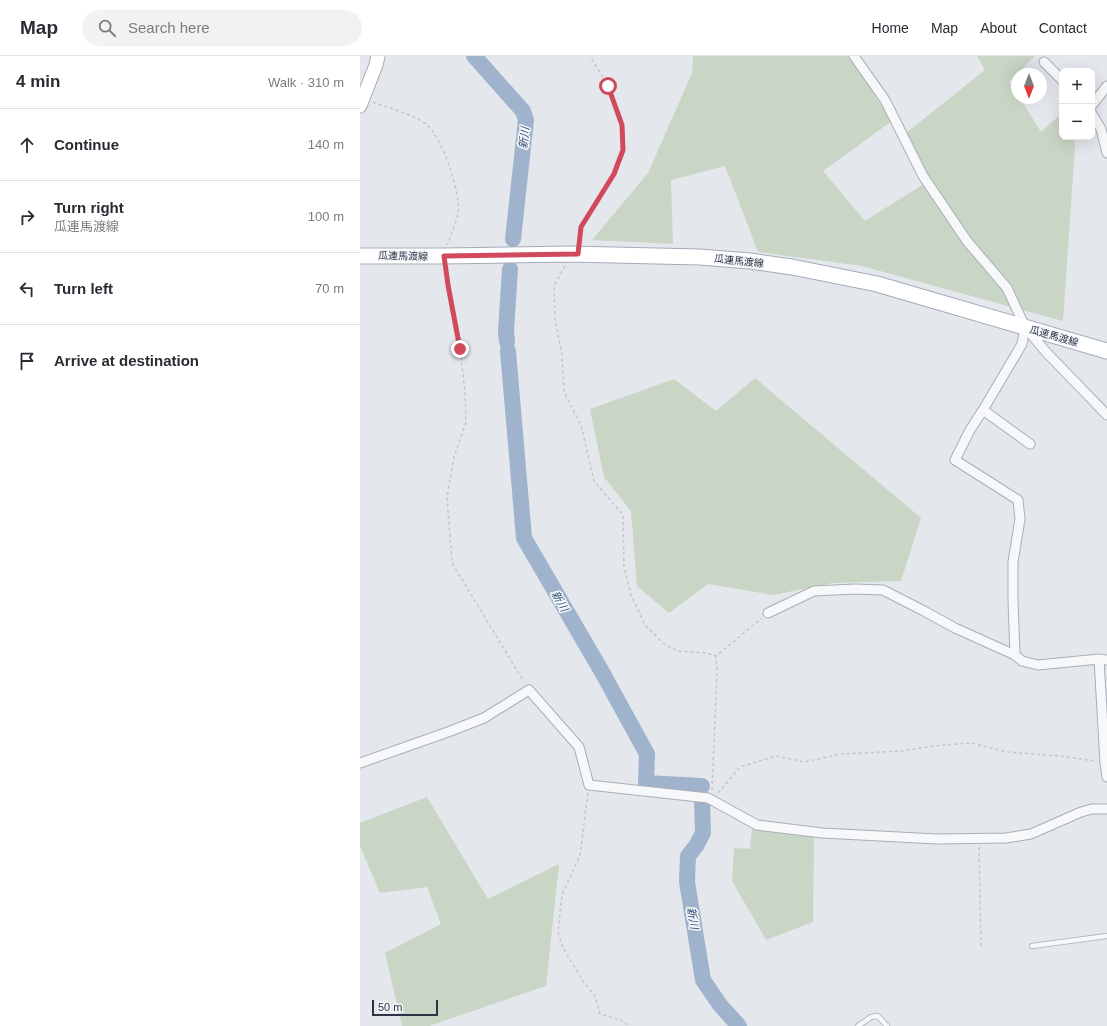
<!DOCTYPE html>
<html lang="en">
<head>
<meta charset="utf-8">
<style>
	body { margin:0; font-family:Helvetica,"Noto Sans JP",sans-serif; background:#f2f2f3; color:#2b2b33 }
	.controls { position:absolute; right:12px; top:12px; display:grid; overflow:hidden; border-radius:8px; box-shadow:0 4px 16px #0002 }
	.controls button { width:36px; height:36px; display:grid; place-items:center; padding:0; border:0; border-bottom:1px solid #e1e1e2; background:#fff; color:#2b2b33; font:20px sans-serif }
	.compass { position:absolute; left:651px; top:12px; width:36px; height:36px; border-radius:50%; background:#fff; box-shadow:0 4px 16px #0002; rotate:180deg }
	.scale { position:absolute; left:12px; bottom:10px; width:66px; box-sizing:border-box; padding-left:4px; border:2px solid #2b3445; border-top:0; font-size:11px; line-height:14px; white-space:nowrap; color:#2b3445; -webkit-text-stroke:3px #f4f6f9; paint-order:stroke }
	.stop { position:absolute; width:12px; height:12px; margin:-9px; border:3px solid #d1495b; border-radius:50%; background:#fff }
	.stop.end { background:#d1495b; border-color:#fff; box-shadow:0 1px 4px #0008 }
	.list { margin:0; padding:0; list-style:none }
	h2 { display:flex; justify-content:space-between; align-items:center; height:52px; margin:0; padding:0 16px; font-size:17px }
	h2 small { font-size:13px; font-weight:400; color:#7c7c81 }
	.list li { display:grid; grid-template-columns:26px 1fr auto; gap:12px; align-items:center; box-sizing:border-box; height:72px; padding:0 16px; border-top:1px solid #e1e1e2 }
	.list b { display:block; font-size:15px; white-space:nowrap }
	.list p { margin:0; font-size:13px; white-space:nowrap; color:#7c7c81 }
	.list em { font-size:13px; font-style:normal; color:#7c7c81 }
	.icon { flex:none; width:22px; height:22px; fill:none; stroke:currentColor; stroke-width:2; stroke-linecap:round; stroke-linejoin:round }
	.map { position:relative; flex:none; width:747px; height:970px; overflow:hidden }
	header { display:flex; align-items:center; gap:24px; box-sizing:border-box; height:56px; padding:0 20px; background:#fff; border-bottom:1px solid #e1e1e2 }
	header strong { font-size:19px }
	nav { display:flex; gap:22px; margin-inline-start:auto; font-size:14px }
	.search { width:280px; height:36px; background:#f2f2f3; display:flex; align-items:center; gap:10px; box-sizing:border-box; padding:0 14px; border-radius:22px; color:#7c7c81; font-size:15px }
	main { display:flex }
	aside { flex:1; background:#fff }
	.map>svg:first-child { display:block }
	.green { fill:#c9d6c5 }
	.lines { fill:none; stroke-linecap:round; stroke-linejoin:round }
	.river { stroke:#9fb4cc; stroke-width:16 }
	.lane-casing { stroke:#a9aeb7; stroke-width:6 }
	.street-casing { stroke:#a9aeb7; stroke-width:11 }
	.secondary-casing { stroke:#a9aeb7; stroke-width:15 }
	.primary-casing { stroke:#a3abb8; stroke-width:17 }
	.path { stroke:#c2c5cb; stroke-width:1.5; stroke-dasharray:3 3; stroke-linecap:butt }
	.lane { stroke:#f7f8fa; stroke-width:4.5 }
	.street { stroke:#f7f8fa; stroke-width:9 }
	.secondary { stroke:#fff; stroke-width:13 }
	.primary { stroke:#fff; stroke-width:15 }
	.route { stroke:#d1495b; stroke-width:5 }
	.labels { text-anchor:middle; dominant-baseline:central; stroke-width:3; stroke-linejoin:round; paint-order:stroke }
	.street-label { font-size:10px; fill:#2b3445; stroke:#f4f6f9 }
	.water-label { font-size:11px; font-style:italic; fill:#34527a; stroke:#f4f6f9 }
</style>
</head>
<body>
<header>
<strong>Map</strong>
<div class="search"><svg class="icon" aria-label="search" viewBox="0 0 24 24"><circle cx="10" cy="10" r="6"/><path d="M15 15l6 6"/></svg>Search here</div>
<nav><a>Home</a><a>Map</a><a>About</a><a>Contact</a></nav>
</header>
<main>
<aside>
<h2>4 min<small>Walk · 310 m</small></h2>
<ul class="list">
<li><svg class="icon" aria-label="ahead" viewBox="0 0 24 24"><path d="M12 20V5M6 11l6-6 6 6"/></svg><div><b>Continue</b></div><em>140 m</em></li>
<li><svg class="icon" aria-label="right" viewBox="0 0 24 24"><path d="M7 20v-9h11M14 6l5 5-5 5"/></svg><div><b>Turn right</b><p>瓜連馬渡線</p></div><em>100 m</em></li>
<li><svg class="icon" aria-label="left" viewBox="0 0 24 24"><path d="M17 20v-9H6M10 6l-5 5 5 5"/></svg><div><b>Turn left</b></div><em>70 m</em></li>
<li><svg class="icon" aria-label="arrive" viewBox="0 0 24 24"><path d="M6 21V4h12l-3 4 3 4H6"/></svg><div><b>Arrive at destination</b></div></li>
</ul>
</aside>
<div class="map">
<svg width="747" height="970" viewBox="0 0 747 970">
	<rect width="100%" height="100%" fill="#e4e7ec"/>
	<!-- green -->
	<path class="green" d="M 333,0 L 488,0 L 532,65 L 463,115 L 505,165 L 570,124 L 546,77 L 625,14 L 617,0 L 675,0 L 649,26 L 657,38 L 657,42 L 660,42 L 681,76 L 702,57 L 702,81 L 714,81 L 715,91 L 703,265 L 502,210 L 398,196 L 365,110 L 311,124 L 313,188 L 232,184 L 288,117 L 332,17 Z
		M 395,322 L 561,462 L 541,525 L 473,527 L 413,539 L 348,528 L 309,557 L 277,530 L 271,455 L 244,421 L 230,353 L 314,323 L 356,355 Z
		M 67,741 L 128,843 L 199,808 L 186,930 L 69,970 L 42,970 L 25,897 L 81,868 L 67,831 L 20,837 L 0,790 L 0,767 Z
		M 392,773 L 454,781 L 453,866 L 406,884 L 372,825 L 374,792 L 390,793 Z"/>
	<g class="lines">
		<!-- river -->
		<path class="river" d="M 114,0 L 163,55 L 166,64 L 153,183
			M 147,286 L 146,275 L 150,213
			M 148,295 L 164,482 L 242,616 L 287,698 L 286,727 L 342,730
			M 342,745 L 343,777 L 336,790 L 328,800 L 327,826 L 343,924 L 360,949 L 379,970"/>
		<!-- lane casing -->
		<g class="lane-casing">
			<path id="lane" d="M 672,890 L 747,880
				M 498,970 L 511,961 L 518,960 L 527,970"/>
		</g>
		<!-- street casing -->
		<g class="street-casing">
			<path id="street" d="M 494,0 L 525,44 L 563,120 L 607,185 L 647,232 L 665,271 L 686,296 L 747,359
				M 684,6 L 702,24
				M 732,49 L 747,30
				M 732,58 L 741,73 L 747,97
				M 623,354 L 670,388
				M 408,557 L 454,535 L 495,533 L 523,534 L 564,555 L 595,572 L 655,599 L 662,605 L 678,609 L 739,603 L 747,604
				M 655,599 L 653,544 L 653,506 L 660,463 L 658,444 L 595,404 L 610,374 L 623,354 L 662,288 L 665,271
				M 739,603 L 745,707 L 747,721
				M 0,707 L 88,676 L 124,662 L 169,634 L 219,691 L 229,729 L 348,742 L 397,769 L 462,777 L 577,783 L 646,782 L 671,778 L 721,756 L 732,753 L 747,753"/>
		</g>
		<!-- secondary casing -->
		<g class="secondary-casing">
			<path id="secondary" d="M 0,50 L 16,9 L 18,0"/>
		</g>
		<!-- primary casing -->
		<g class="primary-casing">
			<path id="primary" d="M 0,200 L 84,200 L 210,198 L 340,201 L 390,205 L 432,211 L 517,228 L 747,295"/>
		</g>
		<!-- path -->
		<path class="path" d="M 13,46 C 29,52 53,58 67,69 C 82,81 101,137 98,157 C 96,167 91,179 87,189
			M 220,186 L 221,171 L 254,118 L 263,94 L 262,69 L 248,30 L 230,0
			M 205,210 L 194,230 L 195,264 L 202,298 L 204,336 L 221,369 L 234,425 L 263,459 L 264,511 L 271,539 L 285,569 L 305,589 L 318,595 L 346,597 L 356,600 L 402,562
			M 85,212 L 100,293 L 105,336 L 106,366 L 94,401 L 87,441 L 92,507 L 164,626
			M 352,734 L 357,615 L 356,600
			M 228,737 L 220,799 L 202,839 L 198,876 L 203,892 L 223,925 L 235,940 L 240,958 L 261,964 L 269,970
			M 358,737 L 380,711 L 416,700 L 444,706 L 482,698 L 541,695 L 573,690 L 611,687 L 647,696 L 700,700 L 735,705
			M 619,791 L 621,890"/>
		<!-- lane -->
		<use href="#lane" class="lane"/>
		<!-- street -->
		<use href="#street" class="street"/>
		<!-- secondary -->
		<use href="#secondary" class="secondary"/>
		<!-- primary -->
		<use href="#primary" class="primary"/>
	</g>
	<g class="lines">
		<!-- route -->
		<path class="route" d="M 100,293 L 88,229 L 84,200 L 218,198 L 221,171 L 254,118 L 263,94 L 262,69 L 248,30"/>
	</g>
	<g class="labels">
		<!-- street labels -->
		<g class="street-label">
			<text transform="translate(43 200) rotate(1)">瓜連馬渡線</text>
			<text transform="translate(379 205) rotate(6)">瓜連馬渡線</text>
			<text transform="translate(694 280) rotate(16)">瓜連馬渡線</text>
		</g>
		<!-- water labels -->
		<g class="water-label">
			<text transform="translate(164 82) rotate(-84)">新川</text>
			<text transform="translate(200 545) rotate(60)">新川</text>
			<text transform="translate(333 862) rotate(81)">新川</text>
		</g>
	</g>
</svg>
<div class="controls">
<button>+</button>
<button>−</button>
</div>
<svg class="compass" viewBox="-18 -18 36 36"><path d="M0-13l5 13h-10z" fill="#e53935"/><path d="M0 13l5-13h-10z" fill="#7c7c81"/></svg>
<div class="scale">50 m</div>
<div class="stop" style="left:248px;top:30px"></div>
<div class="stop end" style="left:100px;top:293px"></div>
</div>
</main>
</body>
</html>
